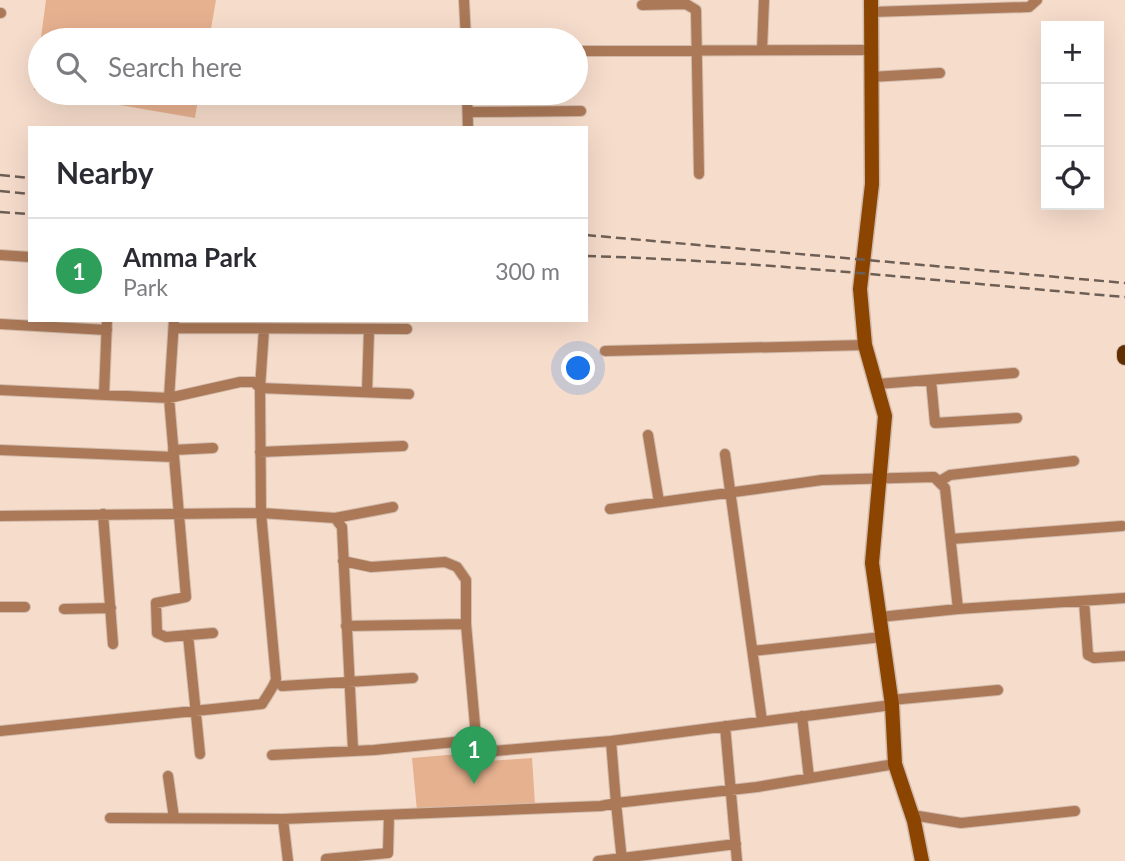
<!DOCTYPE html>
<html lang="en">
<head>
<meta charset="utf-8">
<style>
	body { margin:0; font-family:Lato,sans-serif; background:#f7f7f7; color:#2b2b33 }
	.controls { position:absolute; right:21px; top:21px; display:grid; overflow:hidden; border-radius:0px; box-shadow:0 7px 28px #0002 }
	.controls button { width:63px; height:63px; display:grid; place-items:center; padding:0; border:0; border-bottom:2px solid #e1e1e2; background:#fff; color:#2b2b33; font:35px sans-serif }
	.you { position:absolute; left:579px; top:369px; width:24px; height:24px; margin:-18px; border:5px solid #fff; border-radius:50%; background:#1a73e8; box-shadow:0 0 0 10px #1a73e833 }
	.badge { display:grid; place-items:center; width:46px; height:46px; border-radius:50%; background:#ea580c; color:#fff; font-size:23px; font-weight:700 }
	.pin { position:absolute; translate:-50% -58px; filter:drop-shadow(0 2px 4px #0008) }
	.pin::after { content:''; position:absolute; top:37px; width:24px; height:21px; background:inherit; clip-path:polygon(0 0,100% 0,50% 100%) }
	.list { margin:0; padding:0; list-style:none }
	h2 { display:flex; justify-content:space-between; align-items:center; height:91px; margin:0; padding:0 28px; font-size:30px }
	h2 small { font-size:23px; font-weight:400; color:#7c7c81 }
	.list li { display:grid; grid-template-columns:46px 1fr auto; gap:21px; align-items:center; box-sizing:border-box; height:105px; padding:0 28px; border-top:2px solid #e1e1e2 }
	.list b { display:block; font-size:26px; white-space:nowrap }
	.list p { margin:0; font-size:23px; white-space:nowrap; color:#7c7c81 }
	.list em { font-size:23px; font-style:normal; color:#7c7c81 }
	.icon { flex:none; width:38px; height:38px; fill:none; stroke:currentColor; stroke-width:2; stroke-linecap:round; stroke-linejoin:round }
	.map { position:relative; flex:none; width:1125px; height:861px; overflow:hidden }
	.search { position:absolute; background:#fff; box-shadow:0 7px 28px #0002; left:28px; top:28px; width:560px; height:77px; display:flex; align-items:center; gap:18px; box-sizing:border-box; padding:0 24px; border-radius:38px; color:#7c7c81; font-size:26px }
	.panel { position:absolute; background:#fff; box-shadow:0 7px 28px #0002; left:28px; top:126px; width:560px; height:196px; border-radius:0px }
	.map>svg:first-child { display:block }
	.green { fill:#e6b18f }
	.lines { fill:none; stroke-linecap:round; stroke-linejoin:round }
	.street-casing { stroke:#d2bbac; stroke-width:12 }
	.secondary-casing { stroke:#d2bbac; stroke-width:17 }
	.primary-casing { stroke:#d2bbac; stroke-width:18 }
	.street { stroke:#ab7958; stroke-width:10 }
	.secondary { stroke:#8c4500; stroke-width:14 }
	.primary { stroke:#602e01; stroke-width:16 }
	.rail { stroke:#6e5f56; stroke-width:2.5; stroke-dasharray:10 5; stroke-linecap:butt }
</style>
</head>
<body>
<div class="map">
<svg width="1125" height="861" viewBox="0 0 1125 861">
	<rect width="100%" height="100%" fill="#f6dccb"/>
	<!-- green -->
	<path class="green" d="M 46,0 L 216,0 L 209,40 L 40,40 L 40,91 L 34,90 Z
		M 50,93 L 199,93 L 195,118 Z
		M 459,754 L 460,763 L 532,758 L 535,804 L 417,811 L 412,758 Z"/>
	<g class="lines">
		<!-- street casing -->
		<g class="street-casing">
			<path id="street" d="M 464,0 L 466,40
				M 642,5 L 686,4 L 696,10 L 699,174
				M 871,12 L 1029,7 L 1037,0
				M 0,13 L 1,13
				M 762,50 L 764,0
				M 576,51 L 871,50
				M 871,77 L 940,73
				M 467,93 L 468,128
				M 468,112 L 581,111
				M 0,255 L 30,257
				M 174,320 L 169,398 L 186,597 L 156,603 L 157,633 L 166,637 L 213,633
				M 0,324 L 107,330
				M 174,328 L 407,329
				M 605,351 L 865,345
				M 931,380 L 935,423 L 1017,418
				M 878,384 L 1014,373
				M 0,390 L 169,398 L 240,382 L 254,382 L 260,388 L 409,394
				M 367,392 L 369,330
				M 104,395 L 107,320
				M 648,435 L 659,502
				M 0,450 L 174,457
				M 173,450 L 213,448
				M 260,452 L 403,446
				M 725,454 L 762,721
				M 940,481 L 950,475 L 1074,461
				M 610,509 L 822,480 L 934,477 L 945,488 L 958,609 L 880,617
				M 103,514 L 113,644
				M 0,516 L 261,513 L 335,518 L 342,527 L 353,750
				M 335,518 L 393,507
				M 951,539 L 1122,526
				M 343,561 L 371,567 L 445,562 L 457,567 L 466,580 L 466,624 L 477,748 L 494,751 L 611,741
				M 1084,601 L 1088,655 L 1094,658 L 1125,656
				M 0,607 L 25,607
				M 64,609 L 111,608
				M 958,609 L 1125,598
				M 346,626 L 466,624
				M 188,635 L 200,754
				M 753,651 L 882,637
				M 282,686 L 413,678
				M 891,700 L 998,690
				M 802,716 L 809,778
				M 725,726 L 737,861
				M 0,731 L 262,704 C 266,697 275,685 276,679 L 261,513 L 260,388 L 264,329
				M 272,755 L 374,750 L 475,740
				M 168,776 L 174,818
				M 912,815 L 961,823 L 1075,811
				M 110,818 L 283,819 L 601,806 L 616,803 L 611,741 L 892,705
				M 283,819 L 288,861
				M 326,859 L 388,853 L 389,815
				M 598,861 L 736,844
				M 622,861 L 616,803 L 757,787 L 895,764"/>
		</g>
		<!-- secondary casing -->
		<g class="secondary-casing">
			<path id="secondary" d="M 871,0 L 872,184 L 860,289 L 865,345 L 885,416 L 872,563 L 892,705 L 895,764 L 914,821 L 922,861"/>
		</g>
		<!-- primary casing -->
		<g class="primary-casing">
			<path id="primary" d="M 1125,353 L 1125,357"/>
		</g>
		<!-- street -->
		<use href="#street" class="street"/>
		<!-- secondary -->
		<use href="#secondary" class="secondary"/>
		<!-- primary -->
		<use href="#primary" class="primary"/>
		<!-- rail -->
		<path class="rail" d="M 0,175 L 30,178
			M 0,191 L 30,194
			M 0,212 L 30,214
			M 586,235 L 1125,283
			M 586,256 C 766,261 946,282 1125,297"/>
	</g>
</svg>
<div class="controls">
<button>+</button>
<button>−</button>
<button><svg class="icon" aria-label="locate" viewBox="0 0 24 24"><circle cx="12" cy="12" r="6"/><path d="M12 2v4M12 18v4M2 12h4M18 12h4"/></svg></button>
</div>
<div class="you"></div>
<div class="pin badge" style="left:474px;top:784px;background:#2e9e5b">1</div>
<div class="search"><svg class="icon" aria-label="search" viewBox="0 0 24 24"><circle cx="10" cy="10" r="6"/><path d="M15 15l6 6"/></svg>Search here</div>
<section class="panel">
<h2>Nearby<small></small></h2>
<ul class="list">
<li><span class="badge" style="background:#2e9e5b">1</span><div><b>Amma Park</b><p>Park</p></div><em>300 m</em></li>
</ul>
</section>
</div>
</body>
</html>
